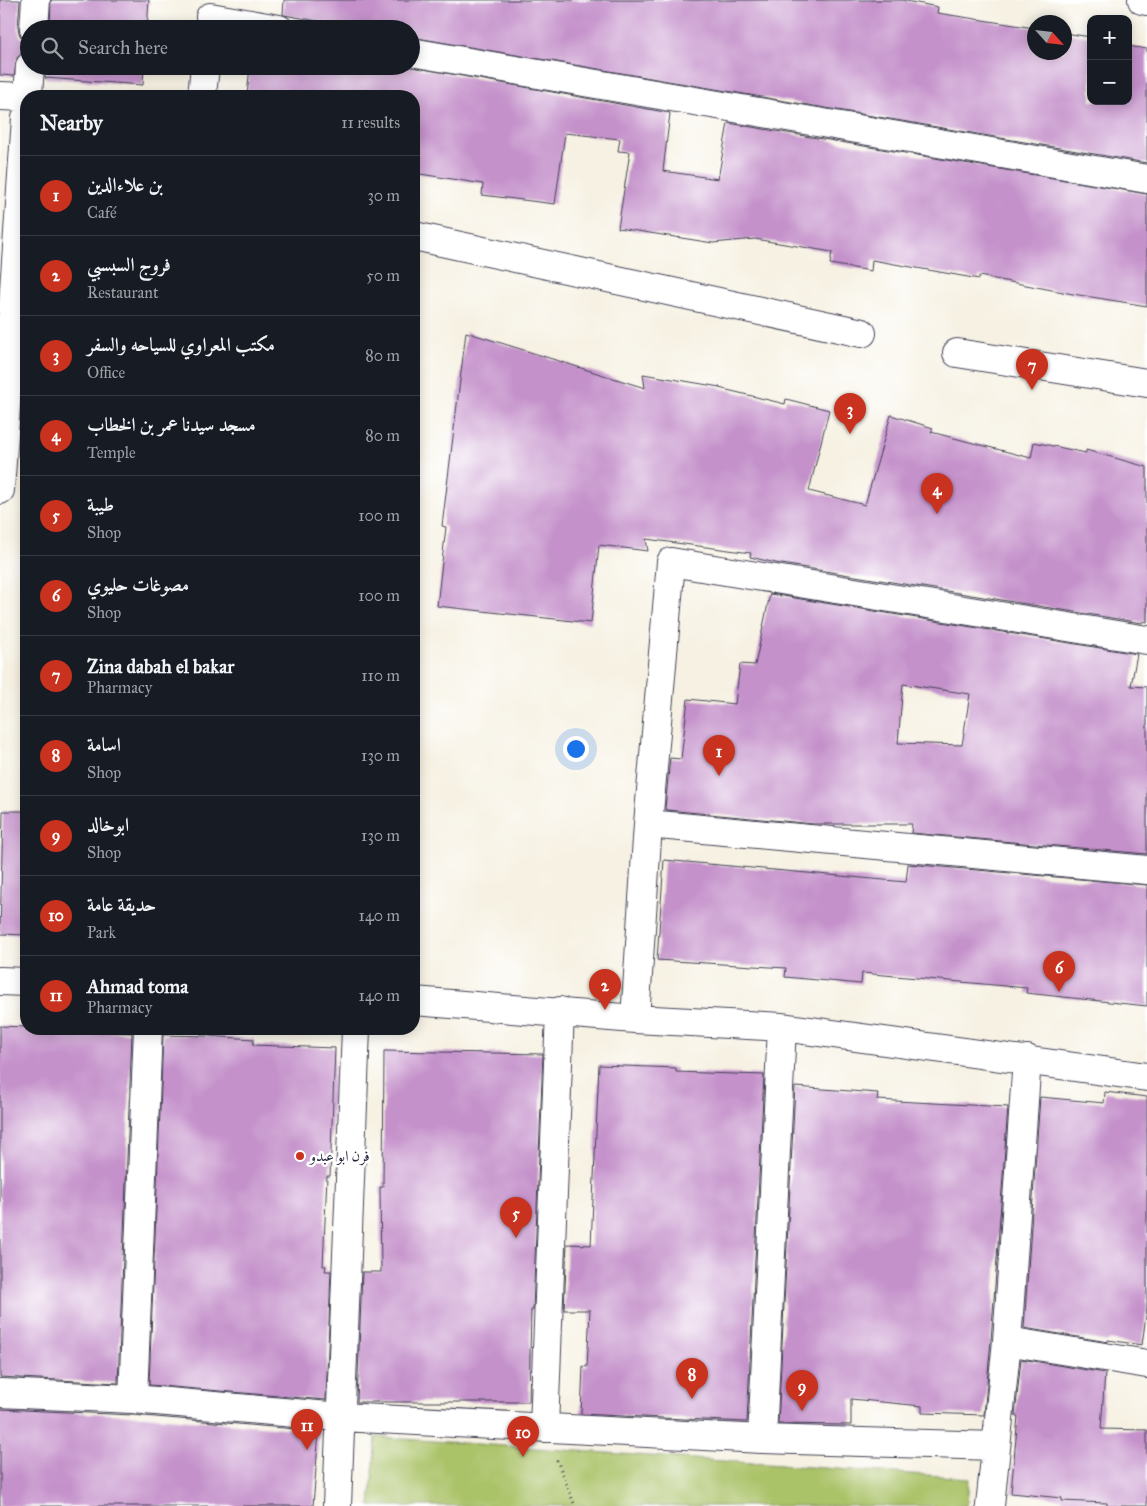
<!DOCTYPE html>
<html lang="en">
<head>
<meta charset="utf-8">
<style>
	body { margin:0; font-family:"IM FELL Great Primer",Amiri,serif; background:#242831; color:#f1f3f6 }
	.controls { position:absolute; right:15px; top:15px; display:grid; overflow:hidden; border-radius:10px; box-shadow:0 2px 12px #0003 }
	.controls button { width:45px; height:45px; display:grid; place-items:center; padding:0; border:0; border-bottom:1px solid #363941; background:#171b24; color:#f1f3f6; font:25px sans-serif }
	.compass { position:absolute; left:1027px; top:15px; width:45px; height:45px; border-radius:50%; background:#171b24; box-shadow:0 2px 12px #0003; rotate:117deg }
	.you { position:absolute; left:575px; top:748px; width:18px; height:18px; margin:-12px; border:4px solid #fff; border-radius:50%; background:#1a73e8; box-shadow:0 0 0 8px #1a73e833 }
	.badge { display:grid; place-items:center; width:32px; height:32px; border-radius:50%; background:#c8321e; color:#fff; font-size:16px; font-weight:700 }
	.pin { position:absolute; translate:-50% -41px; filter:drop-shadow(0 1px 2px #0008) }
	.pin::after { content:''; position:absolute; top:26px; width:18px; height:15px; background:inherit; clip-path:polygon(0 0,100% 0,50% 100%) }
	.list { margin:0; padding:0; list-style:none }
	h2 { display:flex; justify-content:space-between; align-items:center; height:65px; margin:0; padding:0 20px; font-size:21px }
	h2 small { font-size:16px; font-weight:400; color:#9ea1a6 }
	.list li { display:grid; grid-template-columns:32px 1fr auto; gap:15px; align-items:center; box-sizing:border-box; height:80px; padding:0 20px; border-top:1px solid #363941 }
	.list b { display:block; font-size:19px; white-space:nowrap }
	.list p { margin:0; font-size:16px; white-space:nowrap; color:#9ea1a6 }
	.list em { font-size:16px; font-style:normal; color:#9ea1a6 }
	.icon { flex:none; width:28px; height:28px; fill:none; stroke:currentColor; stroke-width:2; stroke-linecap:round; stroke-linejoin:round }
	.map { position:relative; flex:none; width:1147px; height:1506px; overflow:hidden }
	.search { position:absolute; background:#171b24; box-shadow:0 2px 12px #0003; left:20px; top:20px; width:400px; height:55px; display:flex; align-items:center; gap:12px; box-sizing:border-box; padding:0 18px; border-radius:28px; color:#9ea1a6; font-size:19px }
	.panel { position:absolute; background:#171b24; box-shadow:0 2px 12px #0003; left:20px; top:90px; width:400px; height:945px; border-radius:20px }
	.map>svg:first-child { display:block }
	.green { fill:#aac267; stroke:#667251 }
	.building { fill:#c491ca; fill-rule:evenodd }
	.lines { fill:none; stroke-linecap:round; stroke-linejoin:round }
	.minor-casing { stroke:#424154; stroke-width:30 }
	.path { stroke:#424154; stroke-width:3; stroke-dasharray:1 4; stroke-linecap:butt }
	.minor { stroke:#fff; stroke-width:28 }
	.poi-dot { fill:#c8321e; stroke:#fff; stroke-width:2 }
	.labels { text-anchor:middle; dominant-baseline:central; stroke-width:5; stroke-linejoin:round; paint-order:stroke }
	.poi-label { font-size:15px; fill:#22223b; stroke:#fff; text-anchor:start }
</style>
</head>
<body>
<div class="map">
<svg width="1147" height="1506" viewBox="0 0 1147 1506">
	<rect width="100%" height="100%" fill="#fff"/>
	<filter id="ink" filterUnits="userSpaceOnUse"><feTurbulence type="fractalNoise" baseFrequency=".02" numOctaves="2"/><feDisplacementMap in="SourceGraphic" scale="10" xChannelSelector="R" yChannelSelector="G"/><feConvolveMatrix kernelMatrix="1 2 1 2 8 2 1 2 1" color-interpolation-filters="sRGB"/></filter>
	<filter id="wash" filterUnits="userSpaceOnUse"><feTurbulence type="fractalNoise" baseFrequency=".0096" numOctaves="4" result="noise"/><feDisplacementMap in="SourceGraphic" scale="20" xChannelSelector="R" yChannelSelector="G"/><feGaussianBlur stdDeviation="1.12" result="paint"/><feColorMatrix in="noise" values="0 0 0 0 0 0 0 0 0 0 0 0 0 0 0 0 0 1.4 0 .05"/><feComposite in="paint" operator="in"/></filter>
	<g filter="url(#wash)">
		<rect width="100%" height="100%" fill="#f6f1e2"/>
		<!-- green -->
		<path class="green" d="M 376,1437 L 969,1478 L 967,1506 L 370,1506 Z"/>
		<g id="blocks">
			<!-- building -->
			<path class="building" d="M 0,0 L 20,0 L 18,28 L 20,36 L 29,43 L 29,51 L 23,52 L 17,58 L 14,76 L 0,75 Z
				M 51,0 L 149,0 L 147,29 L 50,29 Z
				M 284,0 L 901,0 L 938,7 L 937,13 L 1034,28 L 1034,52 L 1064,52 L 1064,33 L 1091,37 L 1091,101 L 1128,101 L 1128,46 L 1147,49 L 1147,163 L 411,37 L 411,29 L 362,29 L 284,15 L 283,14 Z
				M 46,66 L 144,66 L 143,85 L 45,78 Z
				M 250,66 L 406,66 L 670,113 L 663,171 L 718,179 L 728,123 L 1147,194 L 1147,306 L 1073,294 L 979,276 L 979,279 L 872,260 L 871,271 L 830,264 L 832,252 L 755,239 L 713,243 L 618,228 L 630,152 L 618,151 L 620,139 L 565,133 L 555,204 L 482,195 L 483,184 L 414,173 L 414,96 L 247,96 Z
				M 466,332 L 645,388 L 643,374 L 720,387 L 719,388 L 785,404 L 786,399 L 829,410 L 809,491 L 865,505 L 891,415 L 933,428 L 931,432 L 1031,458 L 1034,442 L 1086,453 L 1086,450 L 1147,467 L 1147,622 L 1143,621 L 1142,623 L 776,563 L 750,557 L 751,553 L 646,539 L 648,551 L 599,545 L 591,623 L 437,606 L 446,527 L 442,526 Z
				M 770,594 L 1137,654 L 1131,686 L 1147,687 L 1147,854 L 911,833 L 912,824 L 814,824 L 667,810 L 665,809 L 670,758 L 681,759 L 688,699 L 735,704 L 740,664 L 755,665 ZM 903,684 L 970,694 L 962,745 L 898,743 Z
				M 3,811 L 26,811 L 26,935 L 0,934 Z
				M 664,860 L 906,882 L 908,864 L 1147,885 L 1147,1006 L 1026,993 L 1027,988 L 862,973 L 861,984 L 785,977 L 786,968 L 657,960 Z
				M 0,1026 L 26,1027 L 26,1029 L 132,1033 L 118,1383 L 0,1377 Z
				M 163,1035 L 208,1036 L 254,1039 L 253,1045 L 335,1048 L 330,1176 L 327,1176 L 323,1266 L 326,1266 L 325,1271 L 331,1271 L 326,1400 L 149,1385 Z
				M 384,1051 L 543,1054 L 533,1310 L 531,1310 L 529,1402 L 357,1402 L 362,1272 L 381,1272 L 380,1187 L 383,1187 Z
				M 599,1065 L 676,1068 L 676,1072 L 764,1075 L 747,1422 L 581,1414 L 583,1366 L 587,1367 L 590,1310 L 564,1310 L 567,1244 L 591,1245 Z
				M 795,1087 L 878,1093 L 877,1100 L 1008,1107 L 991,1340 L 984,1415 L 922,1413 L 922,1406 L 851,1399 L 851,1425 L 778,1424 Z
				M 1105,1092 L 1147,1097 L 1147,1308 L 1142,1345 L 1108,1340 L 1108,1342 L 1024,1328 L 1040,1097 L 1104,1103 Z
				M 1021,1359 L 1105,1373 L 1101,1429 L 1147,1430 L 1147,1506 L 1107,1506 L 1107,1503 L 1062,1501 L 1062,1498 L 1011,1493 L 1018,1416 L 1015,1416 Z
				M 0,1409 L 132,1415 L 319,1431 L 313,1506 L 0,1506 Z"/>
		</g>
	</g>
	<g filter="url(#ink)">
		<use href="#blocks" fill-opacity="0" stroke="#424154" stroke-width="1"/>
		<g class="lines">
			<!-- minor casing -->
			<g class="minor-casing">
				<path id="minor" d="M 1142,0 L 1147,1
					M 210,17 L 279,29
					M 34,29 L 36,0
					M 411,52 L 1147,179
					M 0,96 L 26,97
					M 28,96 L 30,66
					M 202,96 L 205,66
					M 414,236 L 862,333
					M 957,353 L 1147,383
					M 0,490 L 26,118
					M 648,824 L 1147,870
					M 0,981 L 26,982
					M 414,1001 L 635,1019 L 782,1027 L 1147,1077
					M 635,1019 L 648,824 L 671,562 L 1147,640
					M 1007,1341 L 1147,1364
					M 0,1393 L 133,1399 L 341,1417 L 762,1439 L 995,1446
					M 133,1399 L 148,1029
					M 544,1428 L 560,1011
					M 762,1439 L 782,1027
					M 337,1506 L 356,1029
					M 990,1506 L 1007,1341 L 1027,1059"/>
			</g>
			<!-- path -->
			<path class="path" d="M 557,1460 L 575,1506"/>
			<!-- minor -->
			<use href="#minor" class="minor"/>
		</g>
	</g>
	<!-- markers -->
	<circle class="poi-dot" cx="300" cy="1156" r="5"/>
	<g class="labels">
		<!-- poi labels -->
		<g class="poi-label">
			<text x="310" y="1156">فرن ابو عبدو</text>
		</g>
	</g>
</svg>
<div class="controls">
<button>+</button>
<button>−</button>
</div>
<svg class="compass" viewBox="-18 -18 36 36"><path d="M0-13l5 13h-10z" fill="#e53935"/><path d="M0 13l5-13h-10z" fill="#9ea1a6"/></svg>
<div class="you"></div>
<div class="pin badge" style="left:719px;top:776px">1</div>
<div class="pin badge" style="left:605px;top:1010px">2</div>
<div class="pin badge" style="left:850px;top:434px">3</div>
<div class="pin badge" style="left:937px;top:514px">4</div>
<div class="pin badge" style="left:516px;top:1238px">5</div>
<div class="pin badge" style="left:1059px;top:992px">6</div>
<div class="pin badge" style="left:1032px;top:390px">7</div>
<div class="pin badge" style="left:692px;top:1399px">8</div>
<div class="pin badge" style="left:802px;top:1411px">9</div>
<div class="pin badge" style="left:523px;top:1457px">10</div>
<div class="pin badge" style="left:307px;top:1450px">11</div>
<div class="search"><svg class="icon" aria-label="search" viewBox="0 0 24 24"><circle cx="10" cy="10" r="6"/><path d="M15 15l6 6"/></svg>Search here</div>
<section class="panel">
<h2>Nearby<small>11 results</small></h2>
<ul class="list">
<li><span class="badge">1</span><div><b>بن علاءالدين</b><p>Café</p></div><em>30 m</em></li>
<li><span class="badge">2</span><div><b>فروج السبسبي</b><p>Restaurant</p></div><em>50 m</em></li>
<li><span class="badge">3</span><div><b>مكتب المعراوي للسياحه والسفر</b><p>Office</p></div><em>80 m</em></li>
<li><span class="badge">4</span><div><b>مسجد سيدنا عمر بن الخطاب</b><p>Temple</p></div><em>80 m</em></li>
<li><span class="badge">5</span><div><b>طيبة</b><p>Shop</p></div><em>100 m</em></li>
<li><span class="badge">6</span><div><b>مصوغات حليوي</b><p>Shop</p></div><em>100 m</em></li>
<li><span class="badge">7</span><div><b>Zina dabah el bakar</b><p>Pharmacy</p></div><em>110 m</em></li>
<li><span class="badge">8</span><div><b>اسامة</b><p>Shop</p></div><em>130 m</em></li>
<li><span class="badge">9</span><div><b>ابوخالد</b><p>Shop</p></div><em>130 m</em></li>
<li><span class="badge">10</span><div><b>حديقة عامة</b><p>Park</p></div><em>140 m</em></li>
<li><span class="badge">11</span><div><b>Ahmad toma</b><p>Pharmacy</p></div><em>140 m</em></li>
</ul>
</section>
</div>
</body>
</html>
